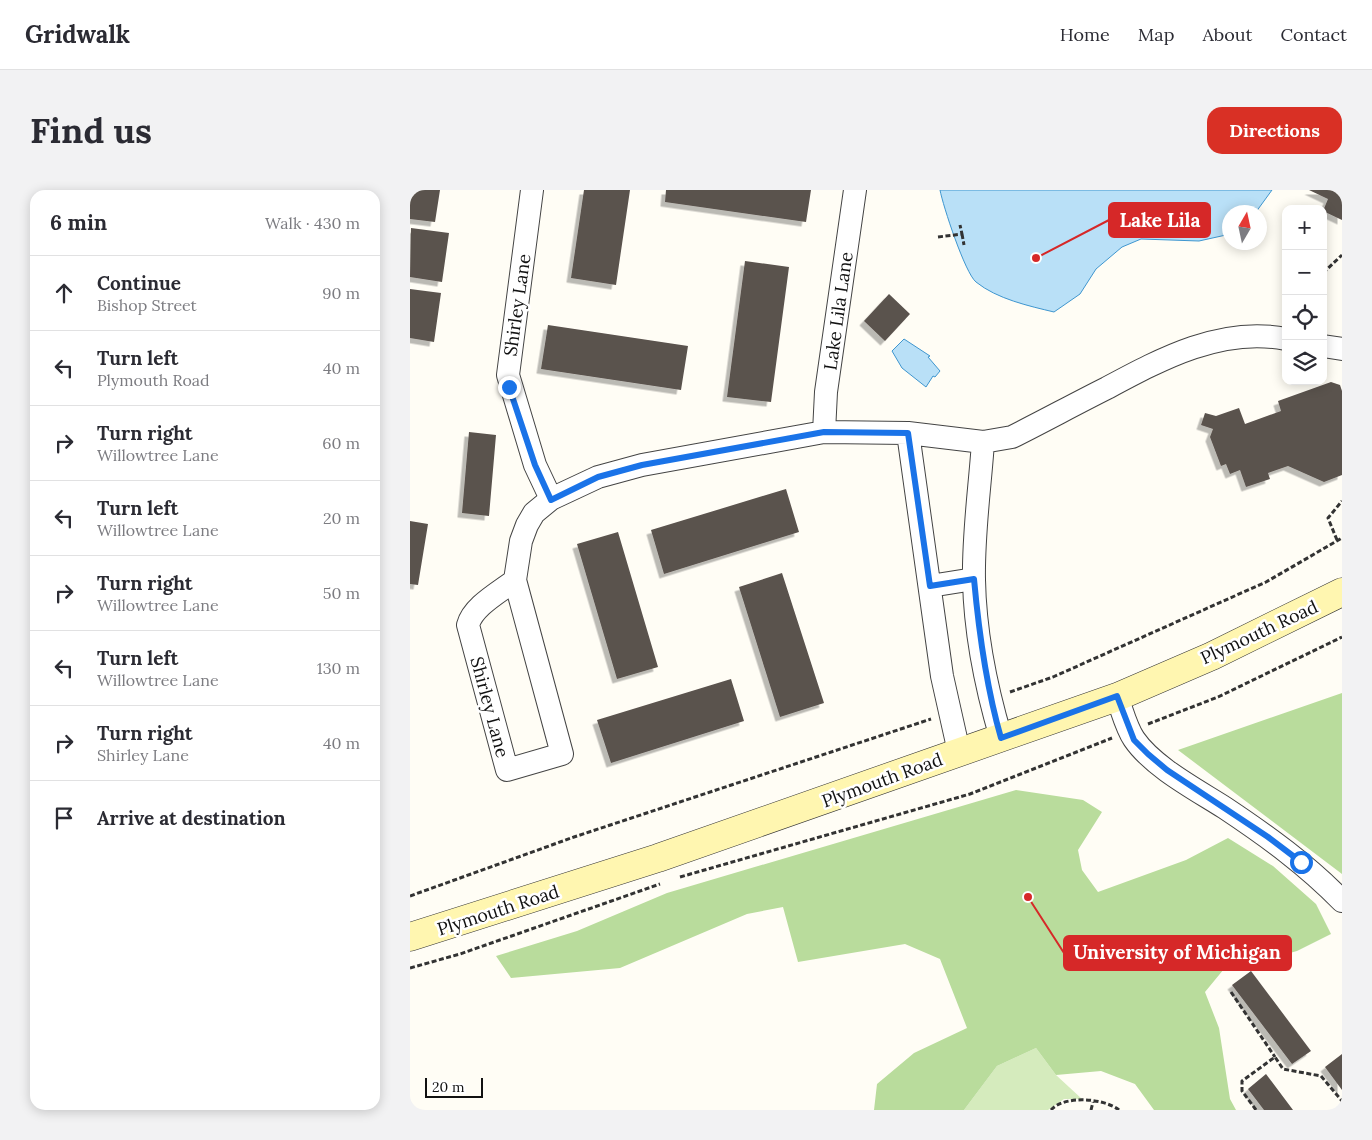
<!DOCTYPE html>
<html lang="en">
<head>
<meta charset="utf-8">
<style>
	body { margin:0; font-family:Lora,serif; background:#f2f2f3; color:#2b2b33 }
	.controls { position:absolute; right:15px; top:15px; display:grid; overflow:hidden; border-radius:10px; box-shadow:0 2px 12px #0003 }
	.controls button { width:45px; height:45px; display:grid; place-items:center; padding:0; border:0; border-bottom:1px solid #e1e1e2; background:#fff; color:#2b2b33; font:25px sans-serif }
	.compass { position:absolute; left:812px; top:15px; width:45px; height:45px; border-radius:50%; background:#fff; box-shadow:0 2px 12px #0003; rotate:9deg }
	.scale { position:absolute; left:15px; bottom:12px; width:58px; box-sizing:border-box; padding-left:5px; border:2px solid #111; border-top:0; font-size:14px; line-height:18px; white-space:nowrap; color:#111; -webkit-text-stroke:4px #fff; paint-order:stroke }
	.stop { position:absolute; width:15px; height:15px; margin:-11px; border:4px solid #1a73e8; border-radius:50%; background:#fff }
	.stop.end { background:#1a73e8; border-color:#fff; box-shadow:0 1px 5px #0008 }
	.list { margin:0; padding:0; list-style:none }
	h2 { display:flex; justify-content:space-between; align-items:center; height:65px; margin:0; padding:0 20px; font-size:21px }
	h2 small { font-size:16px; font-weight:400; color:#7c7c81 }
	.list li { display:grid; grid-template-columns:32px 1fr auto; gap:15px; align-items:center; box-sizing:border-box; height:75px; padding:0 20px; border-top:1px solid #e1e1e2 }
	.list b { display:block; font-size:19px; white-space:nowrap }
	.list p { margin:0; font-size:16px; white-space:nowrap; color:#7c7c81 }
	.list em { font-size:16px; font-style:normal; color:#7c7c81 }
	.icon { flex:none; width:28px; height:28px; fill:none; stroke:currentColor; stroke-width:2; stroke-linecap:round; stroke-linejoin:round }
	.map { position:relative; flex:none; width:932px; height:920px; overflow:hidden; border-radius:15px }
	header { display:flex; align-items:center; gap:30px; box-sizing:border-box; height:70px; padding:0 25px; background:#fff; border-bottom:1px solid #e1e1e2 }
	header strong { font-size:24px }
	nav { display:flex; gap:28px; margin-inline-start:auto; font-size:18px }
	.intro { display:flex; align-items:center; justify-content:space-between; box-sizing:border-box; height:120px; padding:0 30px }
	h1 { margin:0; font-size:35px }
	.button { padding:12px 22px; border-radius:15px; background:#d93025; color:#fff; font-size:18px; font-weight:700 }
	main { display:flex; gap:30px; padding:0 30px }
	aside { flex:1; background:#fff; border-radius:15px; box-shadow:0 2px 12px #0003 }
	.map>svg:first-child { display:block }
	.green { fill:#d5ebbd }
	.forest { fill:#b9dc9c }
	.water { fill:#b9e0f7; stroke:#3f96cf }
	.building { fill:#5a524d; filter:url(#shadow) }
	.lines { fill:none; stroke-linecap:round; stroke-linejoin:round }
	.minor-casing { stroke:#444; stroke-width:24 }
	.secondary-casing { stroke:#333; stroke-width:29 }
	.path { stroke:#333; stroke-width:3; stroke-dasharray:5 2.5; stroke-linecap:butt }
	.minor { stroke:#fff; stroke-width:22 }
	.secondary { stroke:#fff6b0; stroke-width:28 }
	.route { stroke:#1a73e8; stroke-width:6 }
	.labels { text-anchor:middle; dominant-baseline:central; stroke-width:5; stroke-linejoin:round; paint-order:stroke }
	.street-label { font-size:18px; fill:#111; stroke:#fff }
	.leader { fill:none; stroke:#d62828; stroke-width:2 }
	.callout-dot { fill:#d62828; stroke:#fff; stroke-width:2 }
	.callout { fill:#d62828; stroke:#d62828; stroke-width:2 }
	.callout-label { font-size:19px; text-anchor:middle; font-weight:bold; fill:#fff }
</style>
</head>
<body>
<header>
<strong>Gridwalk</strong>
<nav><a>Home</a><a>Map</a><a>About</a><a>Contact</a></nav>
</header>
<div class="intro"><h1>Find us</h1><a class="button">Directions</a></div>
<main>
<aside>
<h2>6 min<small>Walk · 430 m</small></h2>
<ul class="list">
<li><svg class="icon" aria-label="ahead" viewBox="0 0 24 24"><path d="M12 20V5M6 11l6-6 6 6"/></svg><div><b>Continue</b><p>Bishop Street</p></div><em>90 m</em></li>
<li><svg class="icon" aria-label="left" viewBox="0 0 24 24"><path d="M17 20v-9H6M10 6l-5 5 5 5"/></svg><div><b>Turn left</b><p>Plymouth Road</p></div><em>40 m</em></li>
<li><svg class="icon" aria-label="right" viewBox="0 0 24 24"><path d="M7 20v-9h11M14 6l5 5-5 5"/></svg><div><b>Turn right</b><p>Willowtree Lane</p></div><em>60 m</em></li>
<li><svg class="icon" aria-label="left" viewBox="0 0 24 24"><path d="M17 20v-9H6M10 6l-5 5 5 5"/></svg><div><b>Turn left</b><p>Willowtree Lane</p></div><em>20 m</em></li>
<li><svg class="icon" aria-label="right" viewBox="0 0 24 24"><path d="M7 20v-9h11M14 6l5 5-5 5"/></svg><div><b>Turn right</b><p>Willowtree Lane</p></div><em>50 m</em></li>
<li><svg class="icon" aria-label="left" viewBox="0 0 24 24"><path d="M17 20v-9H6M10 6l-5 5 5 5"/></svg><div><b>Turn left</b><p>Willowtree Lane</p></div><em>130 m</em></li>
<li><svg class="icon" aria-label="right" viewBox="0 0 24 24"><path d="M7 20v-9h11M14 6l5 5-5 5"/></svg><div><b>Turn right</b><p>Shirley Lane</p></div><em>40 m</em></li>
<li><svg class="icon" aria-label="arrive" viewBox="0 0 24 24"><path d="M6 21V4h12l-3 4 3 4H6"/></svg><div><b>Arrive at destination</b></div></li>
</ul>
</aside>
<div class="map">
<svg width="932" height="920" viewBox="0 0 932 920">
	<defs>
		<filter id="shadow"><feDropShadow dx="-4.5" dy="4.5" stdDeviation="0" flood-color="#0004"/></filter>
	</defs>
	<rect width="100%" height="100%" fill="#fffdf5"/>
	<!-- green -->
	<path class="green" d="M 626,858 L 646,885 L 672,909 L 654,909 L 638,920 L 554,920 L 587,876 Z"/>
	<!-- forest -->
	<path class="forest" d="M 932,503 L 932,684 L 768,560 Z
		M 606,600 L 673,610 L 692,622 L 668,660 L 672,680 L 688,702 L 776,670 L 818,648 L 863,676 L 906,714 L 921,744 L 887,761 L 858,769 L 823,768 L 795,802 L 809,838 L 820,909 L 826,920 L 744,920 L 725,894 L 691,881 L 646,885 L 626,858 L 587,876 L 554,920 L 464,920 L 467,894 L 504,863 L 557,838 L 530,769 L 495,754 L 388,772 L 373,717 L 337,724 L 210,778 L 101,788 L 86,766 L 167,741 L 257,703 Z"/>
	<!-- water -->
	<path class="water" d="M 530,0 L 862,0 L 846,22 L 819,22 L 819,43 L 816,45 L 789,51 L 731,49 L 712,57 L 686,79 L 670,104 L 644,122 C 619,116 587,109 566,92 C 555,83 533,16 530,0 Z
		M 494,149 L 520,166 L 518,167 L 530,181 L 525,187 L 523,186 L 516,197 L 492,178 L 482,161 Z"/>
	<!-- building -->
	<path class="building" d="M 0,0 L 30,0 L 25,32 L 0,29 Z
		M 174,0 L 220,0 L 206,95 L 161,88 Z
		M 256,0 L 401,0 L 396,32 L 255,12 Z
		M 899,0 L 932,0 L 932,30 L 913,21 L 918,9 Z
		M 1,38 L 39,43 L 32,92 L 0,87 Z
		M 335,71 L 379,77 L 361,212 L 317,207 Z
		M 0,99 L 31,103 L 24,152 L 0,148 Z
		M 479,104 L 500,124 L 475,151 L 454,131 Z
		M 138,135 L 278,156 L 271,200 L 131,179 Z
		M 921,192 L 930,195 L 932,201 L 932,285 L 914,292 L 878,276 L 858,283 L 860,289 L 836,297 L 830,280 L 820,284 L 816,274 L 811,276 L 800,247 L 803,239 L 791,235 L 795,223 L 806,226 L 829,218 L 835,234 L 871,221 L 868,211 Z
		M 59,242 L 86,245 L 79,326 L 52,323 Z
		M 376,299 L 389,342 L 254,384 L 241,340 Z
		M 0,331 L 18,334 L 8,395 L 0,394 Z
		M 208,342 L 248,477 L 207,489 L 167,354 Z
		M 372,383 L 414,513 L 370,527 L 329,397 Z
		M 321,489 L 334,531 L 201,573 L 187,530 Z
		M 841,781 L 901,861 L 882,874 L 822,795 Z
		M 932,864 L 932,900 L 915,877 Z
		M 856,884 L 883,920 L 854,920 L 838,899 Z"/>
	<g class="lines">
		<!-- minor casing -->
		<g class="minor-casing">
			<path id="minor" d="M 913,156 L 932,159
				M 414,242 L 416,202 L 445,0
				M 498,243 L 532,486 L 549,562
				M 573,252 C 570,297 563,344 564,390 C 565,443 576,497 591,548
				M 141,309 L 188,287 L 232,275 L 414,242 L 498,243 L 573,252 L 602,247 C 634,231 665,214 697,198 C 751,169 812,136 876,149
				M 105,390 C 90,402 63,416 58,435 L 97,580 L 152,564 L 105,390 L 111,351 L 117,335 L 124,323 L 141,309 L 125,275 L 98,185 L 122,0
				M 520,396 L 564,389
				M 707,507 C 712,520 716,537 724,549 C 743,577 787,600 815,618 C 857,646 897,675 932,711"/>
		</g>
		<!-- secondary casing -->
		<g class="secondary-casing">
			<path id="secondary" d="M 0,747 L 248,668 L 707,507 L 802,466 L 932,402"/>
		</g>
		<!-- path -->
		<path class="path" d="M 552,44 L 554,55
			M 528,47 L 552,44 L 550,35
			M 913,83 L 932,65
			M 872,114 L 876,114
			M 927,350 L 918,328 L 932,311
			M 600,502 L 643,487 L 856,392 L 932,348
			M 738,534 L 808,507 L 932,447
			M 270,687 L 560,604 L 702,548
			M 0,706 L 164,647 L 521,529
			M 0,778 L 50,764 L 250,694
			M 821,802 L 865,867
			M 641,920 C 654,905 694,908 709,920
			M 681,920 L 683,912
			M 846,920 L 832,901 L 832,891 L 865,867 L 873,879 L 911,886 L 932,911"/>
		<!-- minor -->
		<use href="#minor" class="minor"/>
		<!-- secondary -->
		<use href="#secondary" class="secondary"/>
	</g>
	<g class="lines">
		<!-- route -->
		<path class="route" d="M 99,197 L 125,275 L 141,310 L 188,287 L 232,275 L 414,242 L 498,243 L 520,396 L 564,389 C 569,444 576,496 591,548 L 707,506 L 724,550 L 738,564 L 757,580 L 858,647 L 891,672"/>
	</g>
	<g class="labels">
		<!-- street labels -->
		<g class="street-label">
			<text transform="translate(107 115) rotate(-82)">Shirley Lane</text>
			<text transform="translate(428 121) rotate(-82)">Lake Lila Lane</text>
			<text transform="translate(849 442) rotate(-25)">Plymouth Road</text>
			<text transform="translate(80 517) rotate(75)">Shirley Lane</text>
			<text transform="translate(472 590) rotate(-20)">Plymouth Road</text>
			<text transform="translate(88 720) rotate(-18)">Plymouth Road</text>
		</g>
	</g>
	<!-- callouts -->
	<path class="leader" d="M626 68L699 30M618 707L654 763"/>
	<g class="callout-dot">
		<circle cx="626" cy="68" r="5"/>
		<circle cx="618" cy="707" r="5"/>
	</g>
	<g class="callout">
		<rect x="699" y="13" width="101" height="34" rx="5"/>
		<rect x="654" y="746" width="227" height="34" rx="5"/>
	</g>
	<g class="callout-label">
		<text x="750" y="37">Lake Lila</text>
		<text x="767" y="769">University of Michigan</text>
	</g>
</svg>
<div class="controls">
<button>+</button>
<button>−</button>
<button><svg class="icon" aria-label="locate" viewBox="0 0 24 24"><circle cx="12" cy="12" r="6"/><path d="M12 2v4M12 18v4M2 12h4M18 12h4"/></svg></button>
<button><svg class="icon" aria-label="layers" viewBox="0 0 24 24"><path d="M12 4l9 5-9 5-9-5zM3 14l9 5 9-5"/></svg></button>
</div>
<svg class="compass" viewBox="-18 -18 36 36"><path d="M0-13l5 13h-10z" fill="#e53935"/><path d="M0 13l5-13h-10z" fill="#7c7c81"/></svg>
<div class="scale">20 m</div>
<div class="stop" style="left:891px;top:672px"></div>
<div class="stop end" style="left:99px;top:197px"></div>
</div>
</main>
</body>
</html>
